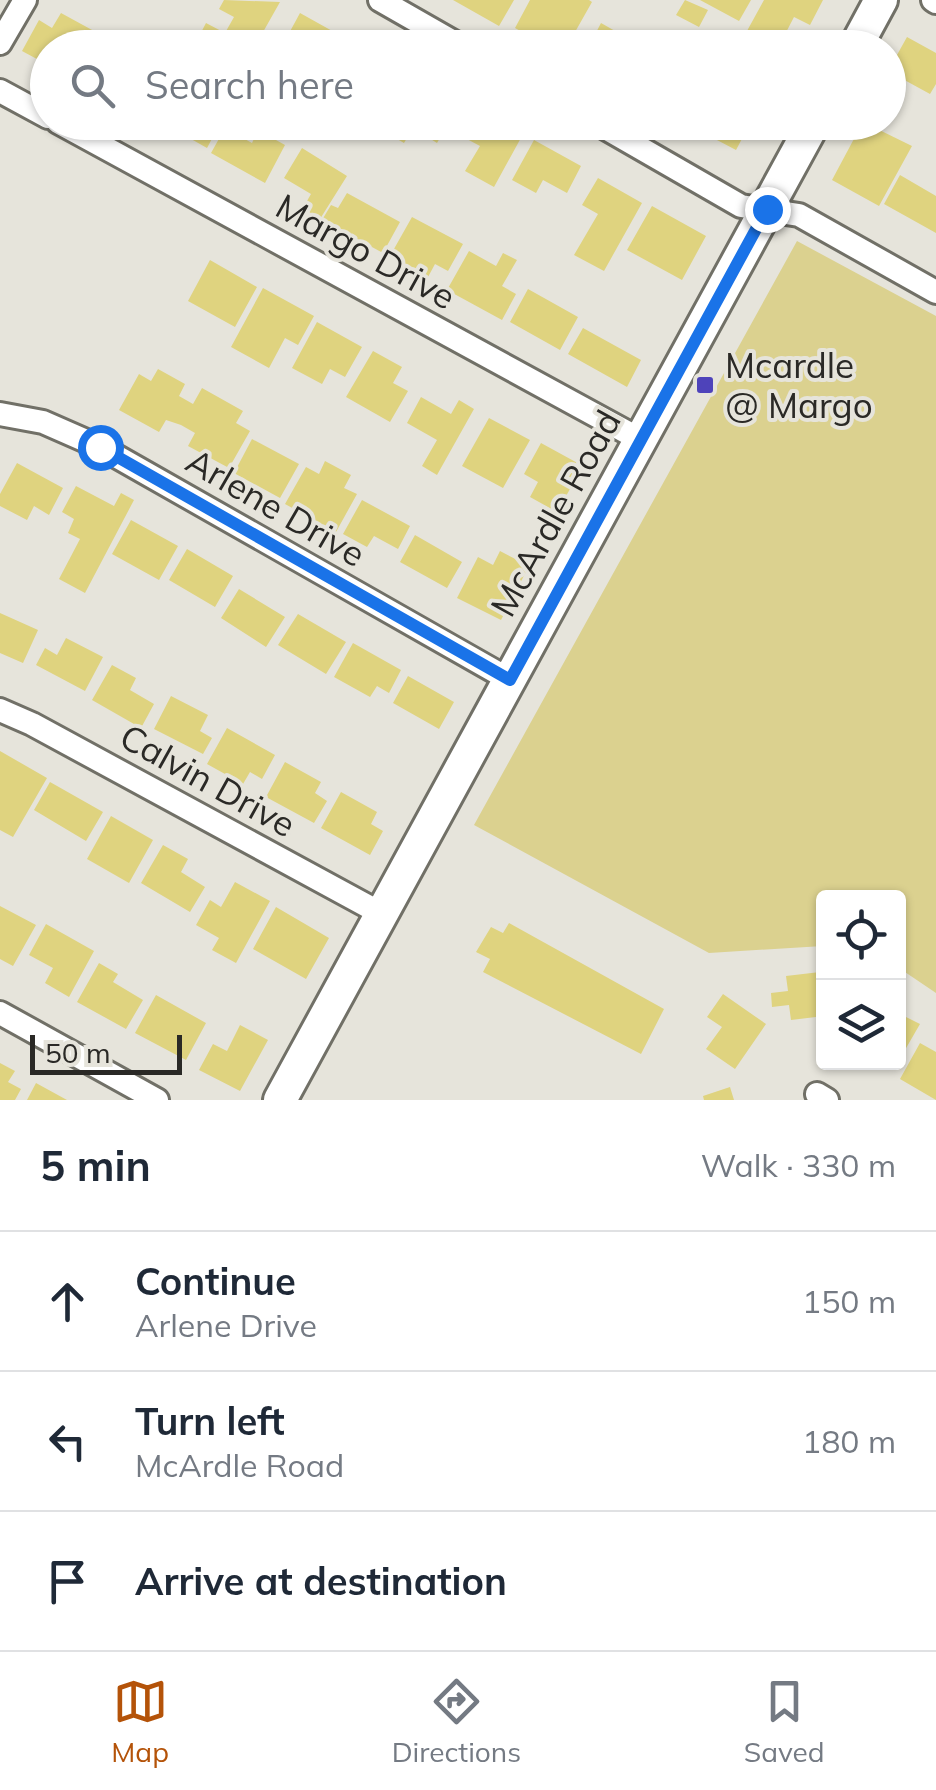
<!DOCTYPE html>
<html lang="en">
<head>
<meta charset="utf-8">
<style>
	body { margin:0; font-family:Mulish,sans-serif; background:#f6f6f7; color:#1f2937 }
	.controls { position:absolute; right:30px; bottom:30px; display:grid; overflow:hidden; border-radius:10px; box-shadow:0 2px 8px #0004 }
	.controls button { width:90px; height:90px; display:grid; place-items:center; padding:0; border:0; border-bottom:2px solid #e0e1e3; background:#fff; color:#1f2937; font:50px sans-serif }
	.scale { position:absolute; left:30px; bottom:25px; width:152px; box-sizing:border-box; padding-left:10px; border:5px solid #2a2926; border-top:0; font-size:28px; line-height:35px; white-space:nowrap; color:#2a2926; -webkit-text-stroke:8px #e6e4db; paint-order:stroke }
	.stop { position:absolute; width:30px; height:30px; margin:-22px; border:8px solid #1a73e8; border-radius:50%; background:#fff }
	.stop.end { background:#1a73e8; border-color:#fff; box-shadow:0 2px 10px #0008 }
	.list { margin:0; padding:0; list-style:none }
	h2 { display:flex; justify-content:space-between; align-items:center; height:130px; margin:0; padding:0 40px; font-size:42px }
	h2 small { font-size:32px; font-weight:400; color:#747a83 }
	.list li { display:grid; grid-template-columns:65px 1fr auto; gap:30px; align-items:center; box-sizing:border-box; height:140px; padding:0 40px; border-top:2px solid #e0e1e3 }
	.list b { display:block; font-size:38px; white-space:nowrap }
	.list p { margin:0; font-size:32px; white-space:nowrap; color:#747a83 }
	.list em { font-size:32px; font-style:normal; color:#747a83 }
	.icon { flex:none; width:55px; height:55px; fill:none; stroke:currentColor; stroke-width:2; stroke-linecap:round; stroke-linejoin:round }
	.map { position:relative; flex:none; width:936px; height:1100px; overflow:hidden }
	.search { position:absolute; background:#fff; box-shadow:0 2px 8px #0004; left:30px; right:30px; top:30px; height:110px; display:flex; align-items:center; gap:25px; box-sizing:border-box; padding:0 35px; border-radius:55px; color:#747a83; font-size:38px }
	.sheet { height:550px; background:#fff }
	nav { display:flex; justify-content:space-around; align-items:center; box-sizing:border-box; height:140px; border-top:2px solid #e0e1e3; background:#fff; font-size:28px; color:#747a83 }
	nav a { display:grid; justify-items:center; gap:5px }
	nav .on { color:#b45309 }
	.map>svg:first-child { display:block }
	.green { fill:#dbd18f }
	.building { fill:#dfd37f }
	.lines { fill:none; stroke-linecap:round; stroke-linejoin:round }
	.street-casing { stroke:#717067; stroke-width:28 }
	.secondary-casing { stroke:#717067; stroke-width:38 }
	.street { stroke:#fff; stroke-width:22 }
	.secondary { stroke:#fff; stroke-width:32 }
	.route { stroke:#1a73e8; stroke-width:12 }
	.poi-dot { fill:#4e43ba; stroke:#e6e4db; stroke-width:4 }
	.labels { text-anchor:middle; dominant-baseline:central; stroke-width:8; stroke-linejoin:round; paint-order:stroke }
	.street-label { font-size:35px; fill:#2a2926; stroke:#e6e4db }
	.poi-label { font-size:35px; fill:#2a2926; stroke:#e6e4db; text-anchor:start }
</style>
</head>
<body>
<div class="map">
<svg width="936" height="1100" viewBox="0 0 936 1100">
	<rect width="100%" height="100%" fill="#e6e4db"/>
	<!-- green -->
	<path class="green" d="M 797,241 L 936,316 L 936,993 L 899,968 L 898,898 L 824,898 L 823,946 L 709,953 L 474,825 Z"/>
	<!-- building -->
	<path class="building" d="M 224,0 L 280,2 L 254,48 L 225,33 L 234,17 L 219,9 Z
		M 453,0 L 514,0 L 499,26 Z
		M 530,0 L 589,0 L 592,2 L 566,48 L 551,48 L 515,28 Z
		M 685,0 L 708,10 L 699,27 L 676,15 Z
		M 700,0 L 751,0 L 739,21 Z
		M 764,0 L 823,0 L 810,25 L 794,17 L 780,44 L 786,48 L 755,48 L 742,40 Z
		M 61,13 L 114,42 L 111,48 L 48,48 L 48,65 L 22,51 L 39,20 L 52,28 Z
		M 300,13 L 343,37 L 337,48 L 281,48 Z
		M 206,23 L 225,33 L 217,48 L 195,44 Z
		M 601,23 L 645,48 L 588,48 Z
		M 907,37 L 936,53 L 936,84 L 930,94 L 888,71 Z
		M 161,122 L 221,122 L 207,148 Z
		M 384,122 L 449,122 L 437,143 L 413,128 L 404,143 L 380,129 Z
		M 474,122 L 498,122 L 522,136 L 494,187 L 465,171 L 480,146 L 465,138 Z
		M 699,122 L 751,122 L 736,150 L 696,129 Z
		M 863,122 L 912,146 L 879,206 L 832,180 Z
		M 225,128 L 252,143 L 258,130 L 285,145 L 265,183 L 211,153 Z
		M 534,140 L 581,166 L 567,193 L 543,180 L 536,193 L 512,180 Z
		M 302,148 L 347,176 L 320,219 L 303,208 L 311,194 L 284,178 Z
		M 900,175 L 936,196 L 936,233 L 884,204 Z
		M 598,178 L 642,203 L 604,271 L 574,255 L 598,214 L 582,205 Z
		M 347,193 L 400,222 L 383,253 L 322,220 L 331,205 L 338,208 Z
		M 652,206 L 706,236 L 682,280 L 627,250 Z
		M 412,217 L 463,244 L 448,271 L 435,264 L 428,277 L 390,256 Z
		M 469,251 L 496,266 L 503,253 L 517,260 L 502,286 L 516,294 L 502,320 L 447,290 Z
		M 210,260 L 257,287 L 235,327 L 188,301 Z
		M 263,288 L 314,316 L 298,345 L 285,338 L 269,368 L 231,347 Z
		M 528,289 L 578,317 L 560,350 L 510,322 Z
		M 317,322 L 362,347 L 345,377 L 330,369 L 322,384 L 292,368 Z
		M 583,328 L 641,360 L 627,387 L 568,354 Z
		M 373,351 L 402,367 L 393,383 L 408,391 L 390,422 L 346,397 Z
		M 158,369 L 185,384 L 179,396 L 193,404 L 202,388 L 243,411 L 236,423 L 250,431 L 229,468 L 188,446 L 195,433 L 181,425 L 166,420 L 159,432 L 119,410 L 139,374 L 151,381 Z
		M 421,397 L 451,414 L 459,400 L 474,409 L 437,475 L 422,466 L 437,440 L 407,423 Z
		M 489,418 L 530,440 L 503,488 L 462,466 Z
		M 252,439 L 299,464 L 280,498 L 234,473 Z
		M 541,443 L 583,466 L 557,512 L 530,497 L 538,482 L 524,474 Z
		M 325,461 L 351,475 L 344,488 L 357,494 L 336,532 L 285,504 L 306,467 L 319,474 Z
		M 17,463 L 63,488 L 49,515 L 34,506 L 27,520 L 0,506 L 0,494 Z
		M 76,486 L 114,506 L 121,493 L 134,500 L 85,593 L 59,579 L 80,539 L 68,533 L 74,519 L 62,512 Z
		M 362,500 L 410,526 L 398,549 L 374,536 L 367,547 L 343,534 Z
		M 131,520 L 178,546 L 159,580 L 112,554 Z
		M 415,535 L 462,562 L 447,588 L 400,562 Z
		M 187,549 L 233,576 L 215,607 L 169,580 Z
		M 500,551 L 529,566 L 501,620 L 457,598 L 478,557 L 493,565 Z
		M 239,589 L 285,617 L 266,647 L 221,618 Z
		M 0,613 L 38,630 L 23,663 L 0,653 Z
		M 298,614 L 346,642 L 326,674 L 278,645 Z
		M 66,638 L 103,657 L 85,691 L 36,665 L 45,648 L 57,655 Z
		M 353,643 L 401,670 L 389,693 L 377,686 L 370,697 L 334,677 Z
		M 112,665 L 136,678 L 130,690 L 154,704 L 141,728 L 92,700 Z
		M 408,676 L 454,702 L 439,729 L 393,703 Z
		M 171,696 L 208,715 L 200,731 L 212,738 L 203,754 L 154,729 Z
		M 227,728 L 275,755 L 262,779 L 250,772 L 243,784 L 207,764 Z
		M 0,751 L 47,778 L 13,837 L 0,830 Z
		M 285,762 L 321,782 L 315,793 L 327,801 L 314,823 L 266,797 Z
		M 50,782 L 103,812 L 86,841 L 34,810 Z
		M 341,792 L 377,812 L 371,824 L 383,831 L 370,855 L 321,828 Z
		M 111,816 L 153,840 L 129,883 L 87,859 Z
		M 163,845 L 188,859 L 181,872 L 205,887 L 190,912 L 141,883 Z
		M 235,882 L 270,901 L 236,963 L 212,950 L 219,938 L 196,925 L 210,900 L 221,907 Z
		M 0,906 L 36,925 L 13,966 L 0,959 Z
		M 276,907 L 329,938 L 306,979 L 253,949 Z
		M 509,923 L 664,1009 L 641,1054 L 483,972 L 490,959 L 476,952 L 491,927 L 503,933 Z
		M 46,924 L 94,951 L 69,997 L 45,983 L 53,968 L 29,955 Z
		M 99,963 L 118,974 L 113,982 L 143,1000 L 126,1029 L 77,1002 Z
		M 820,972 L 824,1016 L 791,1020 L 789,1005 L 772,1007 L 771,993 L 788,991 L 786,976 Z
		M 723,994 L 766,1024 L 735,1069 L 706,1049 L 722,1027 L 707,1017 Z
		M 156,995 L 206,1023 L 186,1060 L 135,1033 Z
		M 898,1013 L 920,1024 L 898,1062 Z
		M 240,1025 L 268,1040 L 240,1091 L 199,1070 L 213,1044 L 227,1051 Z
		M 920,1043 L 936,1052 L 936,1100 L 900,1079 Z
		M 0,1063 L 15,1071 L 8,1082 L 21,1089 L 15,1100 L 0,1100 Z
		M 36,1083 L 67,1100 L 27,1100 Z
		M 730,1087 L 734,1100 L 704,1100 L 703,1096 Z"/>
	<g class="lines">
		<!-- street casing -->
		<g class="street-casing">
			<path id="street" d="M 380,0 L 464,48
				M 933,0 L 936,2
				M 0,43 L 25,0
				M 0,91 L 48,117
				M 58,122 L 641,440
				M 595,122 L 741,206 L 799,215 L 936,292
				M 0,414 L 43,422 L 100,447 L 510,680
				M 0,710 L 32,724 L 382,914
				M 0,1013 L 157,1100
				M 817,1094 L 827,1100"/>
		</g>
		<!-- secondary casing -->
		<g class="secondary-casing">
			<path id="secondary" d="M 855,48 L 881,0
				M 280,1100 L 814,122"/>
		</g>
		<!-- street -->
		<use href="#street" class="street"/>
		<!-- secondary -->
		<use href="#secondary" class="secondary"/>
	</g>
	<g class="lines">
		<!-- route -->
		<path class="route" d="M 100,447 L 510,680 L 767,209"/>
	</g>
	<!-- markers -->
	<rect class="poi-dot" x="695" y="375" width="20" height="20" rx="5"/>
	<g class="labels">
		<!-- street labels -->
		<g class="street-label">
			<text transform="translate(366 251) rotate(29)">Margo Drive</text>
			<text transform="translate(276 507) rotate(30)">Arlene Drive</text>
			<text transform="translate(555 513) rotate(-61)">McArdle Road</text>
			<text transform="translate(208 780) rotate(29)">Calvin Drive</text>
		</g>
		<!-- poi labels -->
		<g class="poi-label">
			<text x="725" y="365">Mcardle<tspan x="725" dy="40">@ Margo</tspan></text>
		</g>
	</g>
</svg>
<div class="controls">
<button><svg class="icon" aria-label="locate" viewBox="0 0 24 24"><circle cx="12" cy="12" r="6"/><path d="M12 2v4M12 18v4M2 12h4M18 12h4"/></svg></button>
<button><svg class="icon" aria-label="layers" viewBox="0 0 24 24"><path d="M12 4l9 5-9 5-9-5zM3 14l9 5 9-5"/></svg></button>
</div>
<div class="scale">50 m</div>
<div class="stop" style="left:100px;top:447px"></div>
<div class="stop end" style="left:767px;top:209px"></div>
<div class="search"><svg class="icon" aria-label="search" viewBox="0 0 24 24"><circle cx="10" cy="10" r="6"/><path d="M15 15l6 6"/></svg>Search here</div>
</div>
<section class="sheet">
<h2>5 min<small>Walk · 330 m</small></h2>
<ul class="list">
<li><svg class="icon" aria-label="ahead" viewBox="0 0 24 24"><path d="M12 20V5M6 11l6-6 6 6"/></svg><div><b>Continue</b><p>Arlene Drive</p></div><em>150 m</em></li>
<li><svg class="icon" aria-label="left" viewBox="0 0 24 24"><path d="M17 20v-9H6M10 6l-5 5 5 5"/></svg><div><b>Turn left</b><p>McArdle Road</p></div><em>180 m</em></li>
<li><svg class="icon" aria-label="arrive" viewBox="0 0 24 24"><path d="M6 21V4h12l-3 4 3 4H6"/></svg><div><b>Arrive at destination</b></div></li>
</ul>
</section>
<nav>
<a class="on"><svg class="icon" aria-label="map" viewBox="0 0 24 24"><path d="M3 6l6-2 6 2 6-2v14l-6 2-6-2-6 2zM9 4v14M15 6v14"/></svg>Map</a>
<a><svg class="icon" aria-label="directions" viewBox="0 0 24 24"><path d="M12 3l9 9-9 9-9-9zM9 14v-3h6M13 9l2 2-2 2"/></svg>Directions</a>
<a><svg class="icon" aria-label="saved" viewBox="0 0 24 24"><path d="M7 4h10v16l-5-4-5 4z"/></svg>Saved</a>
</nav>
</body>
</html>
